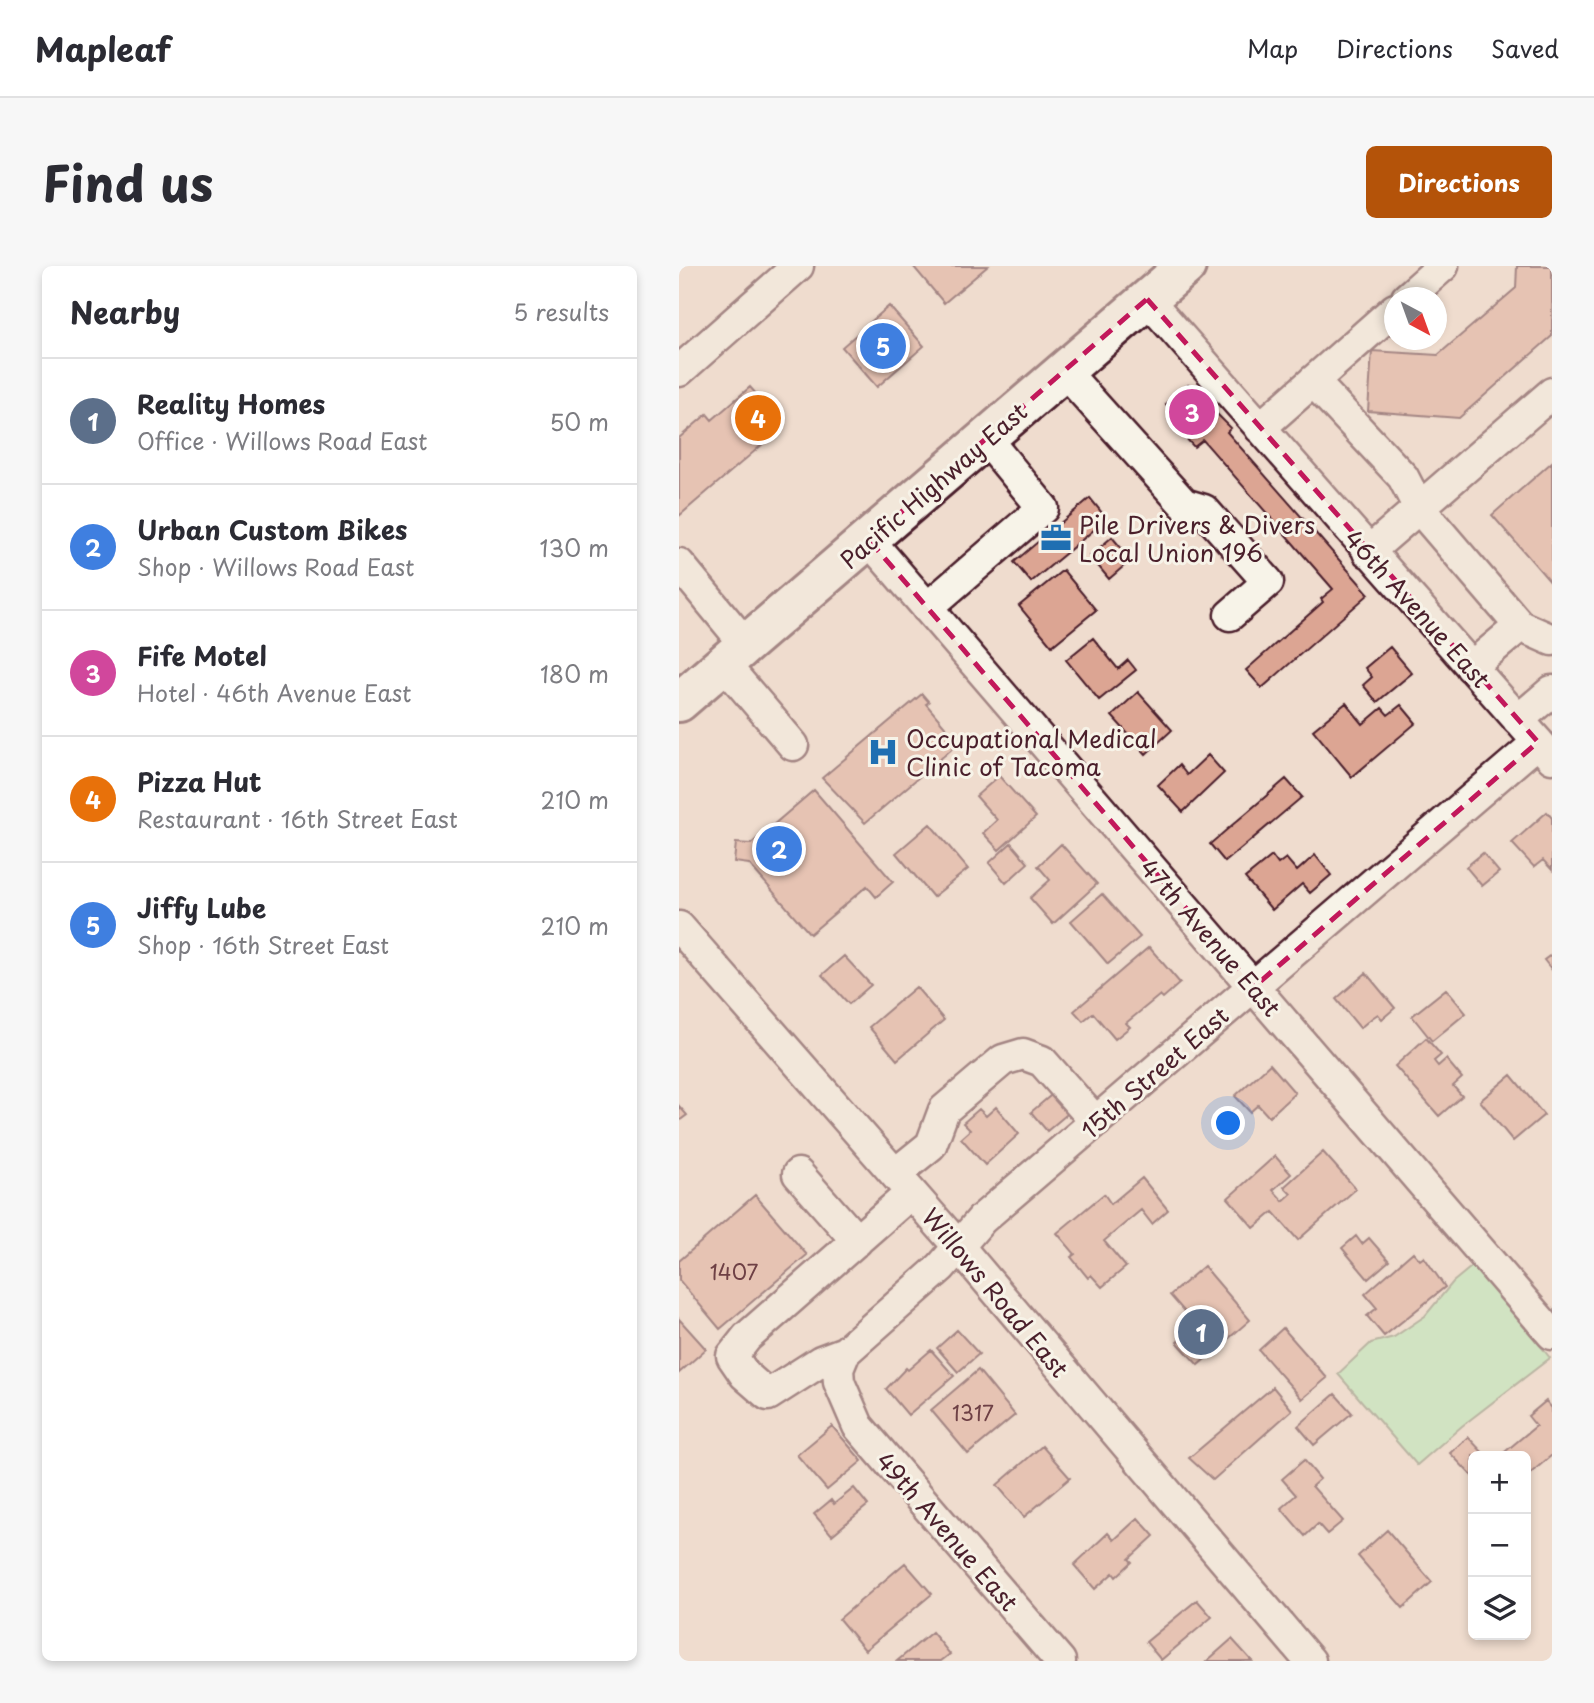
<!DOCTYPE html>
<html lang="en">
<head>
<meta charset="utf-8">
<style>
	body { margin:0; font-family:"Playpen Sans",sans-serif; background:#f7f7f7; color:#2b2b33 }
	.controls { position:absolute; right:21px; bottom:21px; display:grid; overflow:hidden; border-radius:10px; box-shadow:0 4px 10px #0003 }
	.controls button { width:63px; height:63px; display:grid; place-items:center; padding:0; border:0; border-bottom:2px solid #e1e1e2; background:#fff; color:#2b2b33; font:35px sans-serif }
	.compass { position:absolute; left:705px; top:21px; width:63px; height:63px; border-radius:50%; background:#fff; box-shadow:0 4px 10px #0003; rotate:139deg }
	.you { position:absolute; left:550px; top:858px; width:24px; height:24px; margin:-18px; border:5px solid #fff; border-radius:50%; background:#1a73e8; box-shadow:0 0 0 10px #1a73e833 }
	.badge { display:grid; place-items:center; width:46px; height:46px; border-radius:50%; background:#b45309; color:#fff; font-size:23px; font-weight:700 }
	.pin { position:absolute; translate:-50% -50%; border:4px solid #fff; box-shadow:0 2px 7px #0006 }
	.list { margin:0; padding:0; list-style:none }
	h2 { display:flex; justify-content:space-between; align-items:center; height:91px; margin:0; padding:0 28px; font-size:30px }
	h2 small { font-size:23px; font-weight:400; color:#7c7c81 }
	.list li { display:grid; grid-template-columns:46px 1fr auto; gap:21px; align-items:center; box-sizing:border-box; height:126px; padding:0 28px; border-top:2px solid #e1e1e2 }
	.list b { display:block; font-size:26px; white-space:nowrap }
	.list p { margin:0; font-size:23px; white-space:nowrap; color:#7c7c81 }
	.list em { font-size:23px; font-style:normal; color:#7c7c81 }
	.icon { flex:none; width:38px; height:38px; fill:none; stroke:currentColor; stroke-width:2; stroke-linecap:round; stroke-linejoin:round }
	.map { position:relative; flex:none; width:873px; height:1395px; overflow:hidden; border-radius:10px }
	header { display:flex; align-items:center; gap:42px; box-sizing:border-box; height:98px; padding:0 35px; background:#fff; border-bottom:2px solid #e1e1e2 }
	header strong { font-size:33px }
	nav { display:flex; gap:38px; margin-inline-start:auto; font-size:24px }
	.intro { display:flex; align-items:center; justify-content:space-between; box-sizing:border-box; height:168px; padding:0 42px }
	h1 { margin:0; font-size:49px }
	.button { padding:18px 32px; border-radius:10px; background:#b45309; color:#fff; font-size:24px; font-weight:700 }
	main { display:flex; gap:42px; padding:0 42px }
	aside { flex:1; background:#fff; border-radius:10px; box-shadow:0 4px 10px #0003 }
	.map>svg:first-child { display:block }
	.grass { fill:#aeecb3; stroke:#7c866f; stroke-width:2 }
	.building { fill:#dca593; stroke:#4a1f2b; stroke-width:2 }
	.lines { fill:none; stroke-linecap:round; stroke-linejoin:round }
	.minor-casing { stroke:#4a1f2b; stroke-width:35 }
	.major-casing { stroke:#4a1f2b; stroke-width:44 }
	.minor { stroke:#f7f3e8; stroke-width:30 }
	.major { stroke:#f7f3e8; stroke-width:38 }
	.marked { fill:none; stroke:#c2185b; stroke-width:5; stroke-dasharray:14 9; stroke-linejoin:round }
	.labels { text-anchor:middle; dominant-baseline:central; stroke-width:6; stroke-linejoin:round; paint-order:stroke }
	.number-label { font-size:21px; fill:#6e4045 }
	.street-label { font-size:24px; fill:#4a1f2b; stroke:#f7f3e8 }
	.poi-label { font-size:24px; fill:#4a1f2b; stroke:#f7f3e8; text-anchor:start }
</style>
</head>
<body>
<header>
<strong>Mapleaf</strong>
<nav><a>Map</a><a>Directions</a><a>Saved</a></nav>
</header>
<div class="intro"><h1>Find us</h1><a class="button">Directions</a></div>
<main>
<aside>
<h2>Nearby<small>5 results</small></h2>
<ul class="list">
<li><span class="badge" style="background:#5c6f8a">1</span><div><b>Reality Homes</b><p>Office · Willows Road East</p></div><em>50 m</em></li>
<li><span class="badge" style="background:#3f7fe0">2</span><div><b>Urban Custom Bikes</b><p>Shop · Willows Road East</p></div><em>130 m</em></li>
<li><span class="badge" style="background:#d1479c">3</span><div><b>Fife Motel</b><p>Hotel · 46th Avenue East</p></div><em>180 m</em></li>
<li><span class="badge" style="background:#e8710a">4</span><div><b>Pizza Hut</b><p>Restaurant · 16th Street East</p></div><em>210 m</em></li>
<li><span class="badge" style="background:#3f7fe0">5</span><div><b>Jiffy Lube</b><p>Shop · 16th Street East</p></div><em>210 m</em></li>
</ul>
</aside>
<div class="map">
<svg width="873" height="1395" viewBox="0 0 873 1395">
	<rect width="100%" height="100%" fill="#efdcce"/>
	<filter id="ink" filterUnits="userSpaceOnUse"><feTurbulence type="fractalNoise" baseFrequency=".0143" numOctaves="2"/><feDisplacementMap in="SourceGraphic" scale="14" xChannelSelector="R" yChannelSelector="G"/><feConvolveMatrix kernelMatrix="1 2 1 2 8 2 1 2 1" color-interpolation-filters="sRGB"/></filter>
	<g filter="url(#ink)">
		<!-- grass -->
		<path class="grass" d="M 797,997 L 871,1092 L 783,1160 L 738,1199 L 659,1108 L 692,1077 L 715,1071 L 746,1050 L 774,1016 Z"/>
		<!-- building -->
		<path class="building" d="M 234,0 L 309,0 L 265,37 Z
			M 838,0 L 873,0 L 873,70 L 780,152 L 689,145 L 693,85 L 759,89 L 837,22 Z
			M 210,40 L 245,80 L 198,121 L 163,81 Z
			M 509,119 L 552,162 L 548,166 L 690,328 L 583,422 L 567,404 L 644,336 L 642,333 L 654,323 L 524,174 L 515,181 L 504,169 L 509,164 L 487,138 Z
			M 71,121 L 105,160 L 0,250 L 0,172 L 28,148 L 33,154 Z
			M 873,196 L 873,318 L 813,249 Z
			M 411,232 L 428,253 L 352,316 L 335,296 Z
			M 433,271 L 452,294 L 430,313 L 411,290 Z
			M 384,304 L 417,344 L 373,380 L 340,340 Z
			M 414,372 L 439,403 L 449,394 L 457,404 L 420,434 L 387,394 Z
			M 711,381 L 733,407 L 698,436 L 684,419 L 693,411 L 686,402 Z
			M 459,426 L 493,464 L 467,488 L 433,450 Z
			M 243,428 L 250,436 L 247,438 L 280,477 L 186,557 L 143,512 Z
			M 667,437 L 684,458 L 703,442 L 709,449 L 722,439 L 737,457 L 673,511 L 634,464 Z
			M 529,489 L 545,507 L 504,546 L 479,519 L 500,499 L 508,509 Z
			M 320,510 L 357,551 L 320,584 L 304,567 L 318,554 L 297,530 Z
			M 607,513 L 623,531 L 546,596 L 531,578 Z
			M 135,524 L 214,616 L 197,631 L 188,620 L 131,668 L 70,598 L 55,596 L 57,577 L 72,578 Z
			M 868,546 L 873,552 L 873,604 L 864,594 L 855,601 L 833,577 Z
			M 251,558 L 289,603 L 254,631 L 217,587 Z
			M 332,577 L 349,597 L 327,617 L 310,597 Z
			M 382,578 L 418,618 L 374,658 L 351,632 L 371,614 L 359,600 Z
			M 804,587 L 820,606 L 803,620 L 787,601 Z
			M 636,589 L 652,609 L 631,627 L 623,618 L 593,644 L 566,612 L 593,590 L 599,598 L 607,592 L 618,605 Z
			M 423,628 L 461,671 L 429,698 L 392,655 Z
			M 470,681 L 501,717 L 484,732 L 481,729 L 447,757 L 451,761 L 436,773 L 414,747 L 404,755 L 395,745 Z
			M 873,688 L 873,704 L 865,694 Z
			M 165,690 L 192,719 L 170,738 L 143,709 Z
			M 687,707 L 716,742 L 703,753 L 699,748 L 693,752 L 681,762 L 657,733 Z
			M 237,721 L 265,754 L 218,794 L 190,761 Z
			M 767,723 L 787,747 L 753,775 L 733,750 Z
			M 747,772 L 762,789 L 755,795 L 759,800 L 767,793 L 783,812 L 774,820 L 783,830 L 760,850 L 716,800 Z
			M 591,798 L 616,827 L 590,851 L 579,839 L 571,846 L 556,830 Z
			M 832,809 L 865,849 L 834,875 L 801,835 Z
			M 377,825 L 393,844 L 368,865 L 352,846 Z
			M 0,840 L 8,849 L 0,855 Z
			M 317,841 L 340,868 L 306,899 L 282,872 L 291,864 L 284,857 L 300,843 L 307,850 Z
			M 644,886 L 677,923 L 619,974 L 594,946 L 575,962 L 549,932 L 596,890 L 612,908 L 594,924 L 604,935 L 612,928 L 605,921 Z
			M 463,912 L 489,944 L 473,958 L 462,944 L 425,975 L 447,1001 L 423,1021 L 412,1009 L 409,1012 L 392,991 L 396,988 L 378,967 L 425,928 L 432,938 Z
			M 76,929 L 128,989 L 41,1063 L 0,1014 L 0,995 Z
			M 677,970 L 683,978 L 690,972 L 710,995 L 689,1013 L 663,982 Z
			M 734,986 L 741,994 L 745,991 L 766,1021 L 705,1070 L 688,1050 L 698,1042 L 686,1028 Z
			M 525,1000 L 571,1054 L 519,1099 L 498,1076 L 517,1059 L 491,1029 Z
			M 0,1053 L 27,1083 L 0,1107 Z
			M 604,1062 L 648,1112 L 623,1133 L 580,1084 Z
			M 278,1064 L 300,1088 L 279,1106 L 258,1082 Z
			M 252,1084 L 275,1110 L 229,1149 L 207,1123 L 227,1102 L 229,1104 Z
			M 299,1104 L 336,1149 L 289,1188 L 252,1144 Z
			M 594,1121 L 613,1144 L 534,1214 L 510,1192 Z
			M 656,1128 L 673,1147 L 635,1179 L 619,1160 Z
			M 867,1135 L 873,1142 L 873,1189 L 847,1211 L 847,1190 L 821,1190 L 857,1160 L 849,1150 Z
			M 153,1160 L 183,1195 L 148,1224 L 118,1189 Z
			M 789,1171 L 807,1190 L 794,1190 L 794,1211 L 771,1187 Z
			M 363,1180 L 391,1212 L 345,1251 L 318,1219 Z
			M 625,1194 L 641,1213 L 633,1220 L 664,1255 L 648,1268 L 639,1258 L 626,1270 L 602,1242 L 617,1229 L 603,1213 Z
			M 175,1222 L 189,1239 L 153,1269 L 135,1248 L 152,1234 L 155,1238 Z
			M 459,1252 L 475,1270 L 450,1293 L 453,1296 L 437,1311 L 434,1307 L 416,1323 L 395,1299 L 429,1267 L 435,1274 Z
			M 708,1264 L 753,1316 L 724,1342 L 679,1290 Z
			M 226,1297 L 253,1328 L 186,1384 L 160,1353 Z
			M 518,1334 L 533,1351 L 482,1394 L 467,1376 Z
			M 253,1366 L 271,1388 L 262,1395 L 218,1395 Z
			M 553,1373 L 573,1395 L 528,1395 Z"/>
		<g class="lines">
			<!-- minor casing -->
			<g class="minor-casing">
				<path id="minor" d="M 728,32 L 764,0
					M 468,33 L 873,492
					M 0,105 L 119,0
					M 385,105 L 505,238 L 525,244 L 589,316 L 551,349
					M 634,115 L 724,211 L 740,242 L 841,360 L 873,374
					M 581,162 L 716,43
					M 190,274 L 873,1068
					M 689,286 L 873,127
					M 0,298 L 67,379
					M 248,342 L 364,242 L 307,173
					M 45,398 L 114,479
					M 792,401 L 841,360
					M 839,454 L 873,425
					M 0,661 L 279,980 L 631,1395
					M 119,908 L 178,975
					M 216,908 L 252,879 L 265,844 L 324,794 L 344,788 L 363,795 L 417,856
					M 166,1086 L 142,1095 L 89,1129 L 66,1109 L 53,1090 L 68,1071 L 232,927
					M 381,1395 L 179,1160 L 160,1116 L 159,1103 L 166,1086 L 262,1001 L 303,953 L 859,476"/>
			</g>
			<!-- major casing -->
			<g class="major-casing">
				<path id="major" d="M 0,436 L 507,0"/>
			</g>
			<!-- minor -->
			<use href="#minor" class="minor"/>
			<!-- major -->
			<use href="#major" class="major"/>
		</g>
	</g>
	<!-- marked area -->
	<path d="M0 0H873V1395H0ZM 468,33 L 859,476 L 575,721 L 190,274 Z" fill="#efdcce" fill-opacity=".55" fill-rule="evenodd"/>
	<path class="marked" d="M 468,33 L 859,476 L 575,721 L 190,274 Z"/>
	<!-- icons -->
	<defs>
		<g id="office-bare" transform="scale(2.415)"><path d="M-6-3h4V-5.5h4V-3h4V5H-6ZM-1-4.5V-3h2v-1.5ZM-6 0V1H6V0Z" fill="#1f6fb2" stroke="#f7f3e8" stroke-width="2.5" paint-order="stroke"/></g>
		<g id="hospital-bare" transform="scale(2.415)"><path d="M-5-5h3v3.5h4V-5h3V5h-3V1.5h-4V5h-3Z" fill="#1f6fb2" stroke="#f7f3e8" stroke-width="2.5" paint-order="stroke"/></g>
	</defs>
	<g fill-rule="evenodd">
		<use href="#office-bare" x="377" y="272"/>
		<use href="#hospital-bare" x="204" y="486"/>
	</g>
	<g class="labels">
		<!-- number labels -->
		<g class="number-label">
			<text x="55" y="1005">1407</text>
			<text x="294" y="1146">1317</text>
		</g>
		<!-- street labels -->
		<g class="street-label">
			<text transform="translate(254 219) rotate(-41)">Pacific Highway East</text>
			<text transform="translate(739 342) rotate(48)">46th Avenue East</text>
			<text transform="translate(532 671) rotate(49)">47th Avenue East</text>
			<text transform="translate(475 806) rotate(-41)">15th Street East</text>
			<text transform="translate(317 1026) rotate(50)">Willows Road East</text>
			<text transform="translate(269 1265) rotate(49)">49th Avenue East</text>
		</g>
		<!-- poi labels -->
		<g class="poi-label">
			<text x="400" y="258">Pile Drivers &amp; Divers<tspan x="400" dy="28">Local Union 196</tspan></text>
			<text x="227" y="472">Occupational Medical<tspan x="227" dy="28">Clinic of Tacoma</tspan></text>
		</g>
	</g>
</svg>
<div class="controls">
<button>+</button>
<button>−</button>
<button><svg class="icon" aria-label="layers" viewBox="0 0 24 24"><path d="M12 4l9 5-9 5-9-5zM3 14l9 5 9-5"/></svg></button>
</div>
<svg class="compass" viewBox="-18 -18 36 36"><path d="M0-13l5 13h-10z" fill="#e53935"/><path d="M0 13l5-13h-10z" fill="#7c7c81"/></svg>
<div class="you"></div>
<div class="pin badge" style="left:522px;top:1066px;background:#5c6f8a">1</div>
<div class="pin badge" style="left:100px;top:583px;background:#3f7fe0">2</div>
<div class="pin badge" style="left:513px;top:146px;background:#d1479c">3</div>
<div class="pin badge" style="left:79px;top:152px;background:#e8710a">4</div>
<div class="pin badge" style="left:204px;top:80px;background:#3f7fe0">5</div>
</div>
</main>
</body>
</html>
